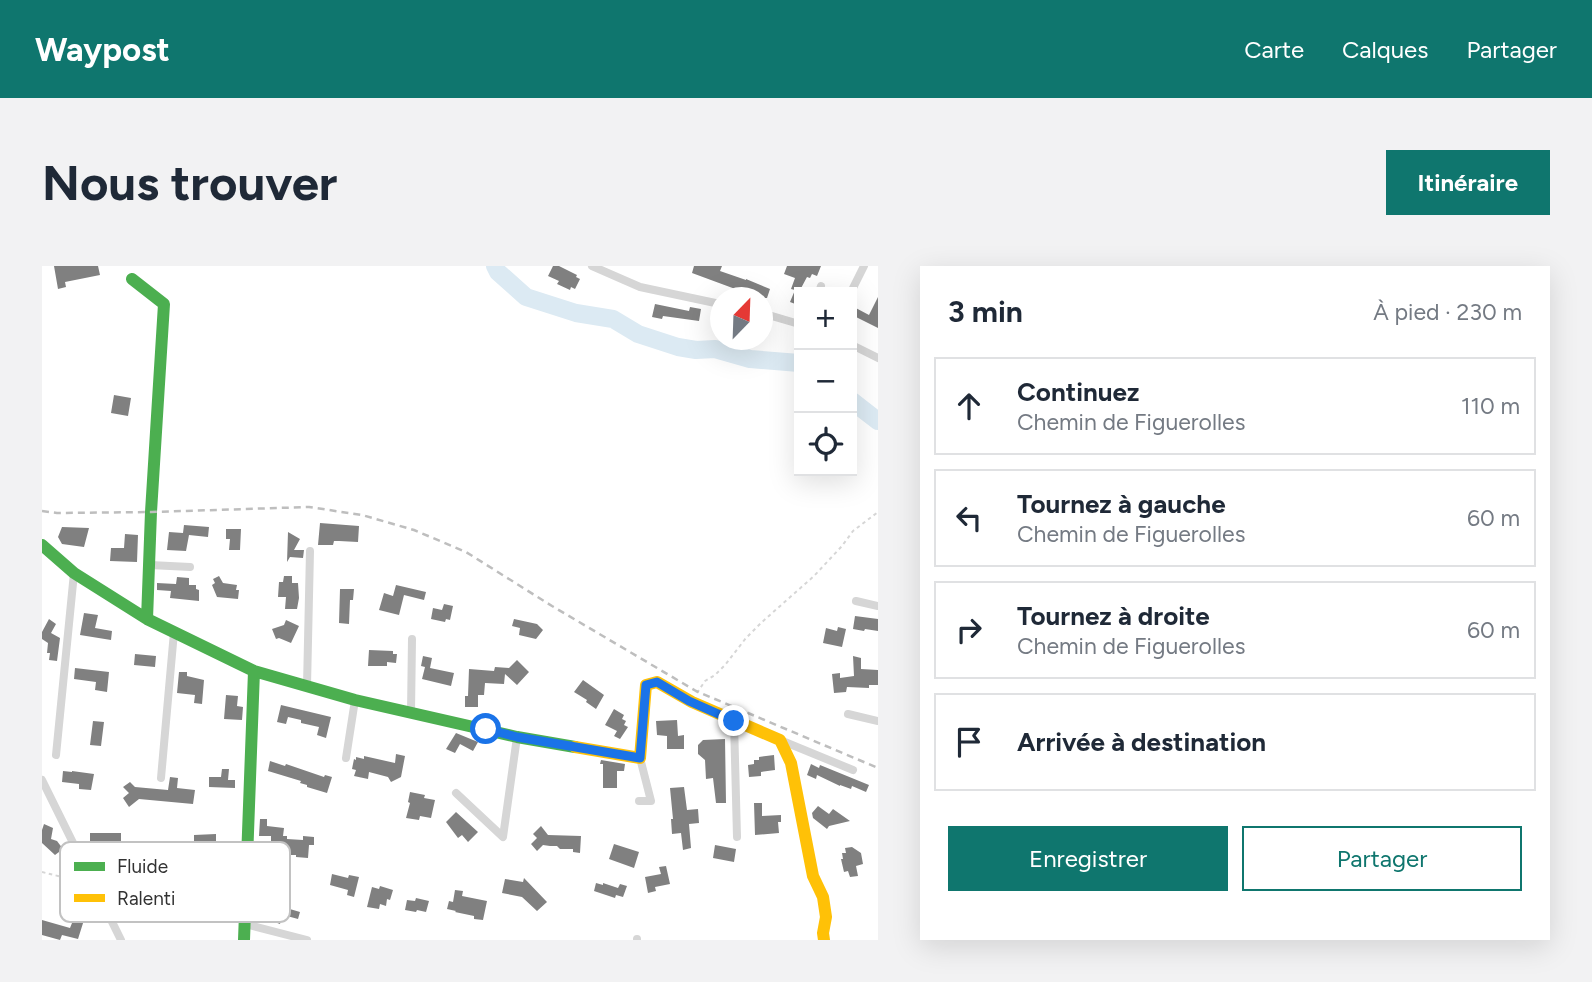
<!DOCTYPE html>
<html lang="fr">
<head>
<meta charset="utf-8">
<style>
	body { margin:0; font-family:Figtree,sans-serif; background:#f2f2f3; color:#1f2937 }
	.controls { position:absolute; right:21px; top:21px; display:grid; overflow:hidden; border-radius:0px; box-shadow:0 7px 28px #0002 }
	.controls button { width:63px; height:63px; display:grid; place-items:center; padding:0; border:0; border-bottom:2px solid #e0e1e3; background:#fff; color:#1f2937; font:35px sans-serif }
	.compass { position:absolute; left:668px; top:21px; width:63px; height:63px; border-radius:50%; background:#fff; box-shadow:0 7px 28px #0002; rotate:23deg }
	.stop { position:absolute; width:21px; height:21px; margin:-16px; border:5px solid #1a73e8; border-radius:50%; background:#fff }
	.stop.end { background:#1a73e8; border-color:#fff; box-shadow:0 2px 7px #0008 }
	.list { margin:0; padding:0; list-style:none }
	h2 { display:flex; justify-content:space-between; align-items:center; height:91px; margin:0; padding:0 28px; font-size:30px }
	h2 small { font-size:23px; font-weight:400; color:#747a83 }
	.list li { display:grid; grid-template-columns:46px 1fr auto; gap:21px; align-items:center; box-sizing:border-box; height:98px; margin:0 14px 14px; padding:0 14px; border:2px solid #e0e1e3; border-radius:0px }
	.list b { display:block; font-size:26px; white-space:nowrap }
	.list p { margin:0; font-size:23px; white-space:nowrap; color:#747a83 }
	.list em { font-size:23px; font-style:normal; color:#747a83 }
	.actions { display:flex; gap:14px; padding:21px 28px }
	.actions a { flex:1; padding:16px 0; border:2px solid #0f766e; border-radius:0px; text-align:center; font-size:24px; color:#0f766e }
	.actions .main { background:#0f766e; color:#fff }
	.icon { flex:none; width:38px; height:38px; fill:none; stroke:currentColor; stroke-width:2; stroke-linecap:round; stroke-linejoin:round }
	.map { position:relative; flex:none; width:836px; height:674px; overflow:hidden; border-radius:0px }
	header { display:flex; align-items:center; gap:42px; box-sizing:border-box; height:98px; padding:0 35px; background:#0f766e; color:#fff }
	header strong { font-size:33px }
	nav { display:flex; gap:38px; margin-inline-start:auto; font-size:24px }
	.intro { display:flex; align-items:center; justify-content:space-between; box-sizing:border-box; height:168px; padding:0 42px }
	h1 { margin:0; font-size:49px }
	.button { padding:18px 32px; border-radius:0px; background:#0f766e; color:#fff; font-size:24px; font-weight:700 }
	main { display:flex; gap:42px; padding:0 42px }
	aside { flex:1; background:#fff; border-radius:0px; box-shadow:0 7px 28px #0002 }
	.map>svg:first-child { display:block }
	.lines { fill:none; stroke-linecap:round; stroke-linejoin:round }
	.river { stroke:#dceaf3; stroke-width:18 }
	.building { fill:#808080 }
	.path { stroke:#d6d6d6; stroke-width:2; stroke-dasharray:3.5 3.5; stroke-linecap:butt }
	.street { stroke:#d6d6d6; stroke-width:8 }
	.fast { stroke:#4caf50; stroke-width:12 }
	.slow { stroke:#ffc107; stroke-width:12 }
	.rail { stroke:#bebebe; stroke-width:2.5; stroke-dasharray:7 5; stroke-linecap:butt }
	.route { stroke:#1a73e8; stroke-width:9 }
	.key { fill:#fff; stroke:#c2c2c2; stroke-width:2 }
	.key-label { font-size:19px; fill:#323232 }
</style>
</head>
<body>
<header>
<strong>Waypost</strong>
<nav><a>Carte</a><a>Calques</a><a>Partager</a></nav>
</header>
<div class="intro"><h1>Nous trouver</h1><a class="button">Itinéraire</a></div>
<main>
<div class="map">
<svg width="836" height="674" viewBox="0 0 836 674">
	<rect width="100%" height="100%" fill="#fff"/>
	<g class="lines">
		<!-- river -->
		<path class="river" d="M 453,0 L 456,6 L 484,31 L 534,47 L 571,53 L 596,68 L 636,81 L 654,84 L 673,83 L 708,93 L 757,97
			M 810,135 L 836,155"/>
	</g>
	<!-- building -->
	<path class="building" d="M 12,0 L 56,0 L 58,9 L 23,16 L 24,21 L 16,23 Z
		M 511,0 L 517,0 L 535,9 L 534,11 L 538,13 L 533,23 L 529,21 L 528,24 L 515,18 L 517,15 L 506,10 Z
		M 652,0 L 680,0 L 678,5 L 704,14 L 704,13 L 728,23 L 725,32 L 710,32 L 711,28 L 697,22 L 696,24 L 650,7 Z
		M 745,0 L 779,0 L 775,10 L 770,8 L 768,12 L 765,11 L 757,26 L 756,39 L 748,36 L 753,24 L 749,23 L 753,12 L 742,8 Z
		M 836,31 L 836,62 L 810,49 L 810,40 L 827,49 Z
		M 613,38 L 647,45 L 648,41 L 659,43 L 657,55 L 621,50 L 620,53 L 610,51 Z
		M 72,129 L 89,132 L 86,150 L 69,147 Z
		M 278,257 L 317,260 L 316,276 L 297,275 L 292,275 L 291,279 L 276,279 Z
		M 142,259 L 167,261 L 166,271 L 147,269 L 144,285 L 125,284 L 127,266 L 141,267 Z
		M 20,261 L 47,262 L 42,281 L 20,278 L 16,271 Z
		M 184,263 L 199,263 L 198,284 L 187,284 L 188,273 L 184,273 Z
		M 246,266 L 258,273 L 252,284 L 262,284 L 261,292 L 248,291 L 245,296 Z
		M 83,268 L 96,269 L 95,296 L 68,295 L 69,282 L 82,282 Z
		M 177,310 L 181,317 L 195,319 L 194,324 L 197,324 L 196,333 L 175,331 L 170,319 L 173,317 L 171,313 Z
		M 242,310 L 250,310 L 250,317 L 256,317 L 257,332 L 255,343 L 243,343 L 244,331 L 236,331 L 237,316 L 241,316 Z
		M 135,311 L 147,312 L 147,319 L 154,319 L 154,323 L 157,324 L 157,335 L 128,332 L 129,325 L 115,324 L 115,317 L 134,318 Z
		M 354,319 L 384,326 L 382,334 L 362,329 L 357,349 L 337,344 L 342,327 L 351,330 Z
		M 298,323 L 312,323 L 311,334 L 308,334 L 307,358 L 297,357 Z
		M 402,338 L 411,340 L 408,354 L 404,353 L 403,356 L 389,353 L 391,342 L 400,344 Z
		M 42,347 L 56,349 L 53,362 L 70,365 L 69,374 L 38,369 Z
		M 813,350 L 836,353 L 836,365 L 823,363 L 822,365 L 811,363 Z
		M 7,353 L 14,358 L 9,367 L 18,372 L 15,395 L 7,394 L 8,387 L 5,387 L 6,377 L 0,373 L 0,366 Z
		M 472,353 L 495,358 L 501,364 L 494,373 L 477,369 L 478,362 L 470,360 Z
		M 244,354 L 257,360 L 249,377 L 237,372 L 234,373 L 230,363 L 242,359 Z
		M 796,361 L 804,363 L 800,381 L 781,377 L 784,362 L 795,365 Z
		M 327,384 L 351,385 L 351,388 L 355,388 L 354,397 L 345,396 L 345,400 L 326,400 Z
		M 93,388 L 114,390 L 113,401 L 92,399 Z
		M 381,390 L 390,392 L 388,402 L 412,407 L 409,420 L 380,413 L 383,401 L 379,400 Z
		M 811,390 L 819,392 L 819,403 L 836,404 L 836,419 L 827,419 L 827,422 L 805,421 L 804,426 L 792,427 L 790,408 L 798,407 L 798,412 L 812,410 Z
		M 475,394 L 487,406 L 475,419 L 463,408 L 462,418 L 443,417 L 442,429 L 436,429 L 436,441 L 423,441 L 423,430 L 426,430 L 427,403 L 452,405 L 453,401 L 467,402 Z
		M 33,402 L 67,406 L 65,426 L 53,424 L 54,416 L 32,413 Z
		M 137,406 L 145,406 L 145,410 L 162,414 L 160,438 L 152,437 L 153,429 L 135,427 Z
		M 541,414 L 562,429 L 554,443 L 544,436 L 545,434 L 532,426 Z
		M 184,429 L 196,430 L 195,440 L 201,441 L 200,454 L 182,453 Z
		M 239,439 L 289,451 L 284,472 L 275,469 L 277,461 L 259,457 L 259,454 L 246,451 L 244,458 L 235,456 Z
		M 572,443 L 582,449 L 580,453 L 584,455 L 582,459 L 586,461 L 578,473 L 572,470 L 575,465 L 563,459 Z
		M 635,454 L 636,470 L 642,469 L 642,483 L 625,483 L 625,470 L 615,469 L 614,455 Z
		M 51,455 L 62,456 L 59,480 L 48,479 Z
		M 414,467 L 436,476 L 431,485 L 418,478 L 413,487 L 404,483 Z
		M 683,473 L 684,537 L 674,537 L 671,512 L 664,513 L 663,494 L 656,488 L 656,479 L 661,474 Z
		M 354,488 L 363,490 L 359,511 L 349,516 L 346,511 L 327,506 L 326,513 L 312,510 L 314,504 L 310,503 L 312,493 L 314,494 L 314,491 L 322,493 L 322,490 L 353,497 Z
		M 732,489 L 733,504 L 719,506 L 719,510 L 707,511 L 706,499 L 712,498 L 712,494 L 717,494 L 717,491 Z
		M 559,494 L 583,498 L 582,505 L 575,505 L 575,522 L 561,522 L 561,498 L 558,498 Z
		M 228,495 L 243,500 L 244,498 L 282,511 L 283,509 L 290,511 L 285,527 L 265,521 L 265,519 L 258,517 L 259,515 L 226,505 Z
		M 769,498 L 777,502 L 778,499 L 827,519 L 824,526 L 810,520 L 809,523 L 798,519 L 798,520 L 775,509 L 774,513 L 765,509 Z
		M 180,503 L 187,503 L 186,514 L 193,514 L 193,522 L 167,521 L 167,511 L 179,511 Z
		M 21,505 L 30,506 L 30,505 L 52,508 L 49,524 L 37,523 L 37,518 L 20,516 Z
		M 128,511 L 136,512 L 135,522 L 153,524 L 151,538 L 97,533 L 87,541 L 81,532 L 87,527 L 81,521 L 88,516 L 93,521 L 126,524 Z
		M 642,521 L 645,544 L 656,543 L 657,557 L 647,558 L 649,582 L 641,584 L 639,567 L 630,568 L 629,553 L 631,553 L 628,522 Z
		M 368,526 L 383,529 L 382,532 L 393,534 L 389,552 L 378,550 L 377,554 L 364,552 L 368,537 L 366,536 Z
		M 712,537 L 720,537 L 720,550 L 739,549 L 739,556 L 736,556 L 737,567 L 713,569 Z
		M 776,540 L 787,548 L 791,543 L 808,555 L 787,560 L 785,563 L 771,552 L 770,547 Z
		M 414,546 L 436,566 L 426,576 L 420,569 L 416,572 L 404,556 Z
		M 218,553 L 225,553 L 225,560 L 242,562 L 241,570 L 245,570 L 245,573 L 261,574 L 261,570 L 272,571 L 272,579 L 267,579 L 266,592 L 254,591 L 254,589 L 229,589 L 229,570 L 217,570 Z
		M 2,558 L 11,562 L 9,573 L 15,575 L 21,583 L 13,589 L 0,577 L 0,564 Z
		M 499,560 L 506,569 L 539,570 L 538,587 L 531,586 L 531,583 L 518,583 L 515,580 L 508,580 L 501,579 L 495,585 L 489,578 L 495,572 L 491,568 Z
		M 48,567 L 79,567 L 79,586 L 69,586 L 69,578 L 48,578 Z
		M 174,568 L 174,575 L 180,575 L 180,593 L 171,593 L 171,580 L 152,580 L 152,569 Z
		M 572,578 L 597,586 L 592,602 L 567,593 Z
		M 673,579 L 694,583 L 692,596 L 671,592 Z
		M 810,581 L 819,587 L 821,598 L 814,600 L 816,610 L 808,611 L 806,605 L 802,606 L 799,593 L 801,593 L 800,587 L 804,587 L 803,582 Z
		M 624,600 L 628,618 L 613,621 L 614,625 L 606,627 L 603,611 L 619,608 L 617,601 Z
		M 290,608 L 306,612 L 307,609 L 317,611 L 312,631 L 305,629 L 306,624 L 288,619 Z
		M 482,612 L 505,636 L 495,645 L 480,631 L 460,627 L 463,613 L 481,616 Z
		M 554,617 L 561,619 L 561,617 L 576,622 L 578,618 L 585,620 L 581,631 L 574,629 L 573,632 L 552,625 Z
		M 338,620 L 351,624 L 348,634 L 345,633 L 344,640 L 338,638 L 337,643 L 325,641 L 330,621 L 337,623 Z
		M 413,624 L 421,625 L 420,630 L 445,635 L 441,654 L 432,653 L 432,650 L 413,646 L 414,645 L 405,643 L 407,635 L 411,636 Z
		M 374,632 L 387,635 L 384,646 L 375,644 L 374,646 L 363,644 L 365,634 L 373,635 Z
		M 238,638 L 241,641 L 258,646 L 256,653 L 245,650 L 239,654 L 238,658 L 230,655 L 232,647 L 230,643 Z
		M 37,640 L 47,643 L 44,654 L 42,654 L 36,673 L 20,669 L 18,674 L 0,669 L 0,654 L 28,662 L 30,657 L 32,657 Z"/>
	<g class="lines">
		<!-- path -->
		<path class="path" d="M 655,427 L 663,415 L 673,409 L 683,399 L 704,372 L 720,356 L 772,310 L 800,280 L 811,265 L 836,246
			M 0,606 L 40,616"/>
		<!-- street -->
		<path class="street" d="M 550,0 L 598,21 L 678,38
			M 777,26 L 779,20
			M 809,26 L 822,0
			M 720,47 L 757,58
			M 810,79 L 836,92
			M 108,299 L 148,301
			M 814,335 L 836,340
			M 265,420 L 268,285
			M 369,446 L 370,373
			M 806,448 L 836,455
			M 692,455 L 695,571
			M 738,474 L 811,504
			M 14,489 L 32,307
			M 304,492 L 313,434
			M 119,512 L 132,366
			M 0,514 L 79,674
			M 414,527 L 461,571 L 475,471
			M 597,535 L 609,535 L 598,492
			M 113,609 L 205,608
			M 203,658 L 265,674
			M 595,674 L 595,673"/>
		<!-- fast -->
		<path class="fast" d="M 90,13 L 122,38 L 109,246 L 105,353
			M 0,279 L 32,307 L 105,353 L 212,405 L 313,434 L 475,471 L 533,481
			M 202,674 L 212,405"/>
		<!-- slow -->
		<path class="slow" d="M 533,481 L 598,492 L 604,419 L 615,416 L 650,436 L 738,474 L 749,497 L 771,610 L 781,631 L 784,651 L 781,667 L 782,674"/>
		<!-- rail -->
		<path class="rail" d="M 0,245 L 15,247 L 109,246 L 267,241 L 320,249 L 372,264 L 424,286 L 510,340 L 654,425 L 836,502"/>
	</g>
	<g class="lines">
		<!-- route -->
		<path class="route" d="M 444,463 L 475,471 L 598,492 L 604,419 L 615,416 L 647,435 L 692,455"/>
	</g>
	<!-- legend -->
	<rect x="18" y="576" width="230" height="80" rx="10" class="key"/>
	<rect x="32" y="596" width="31" height="9" fill="#4caf50"/>
	<rect x="32" y="628" width="31" height="8" fill="#ffc107"/>
	<g class="key-label">
		<text x="75" y="607">Fluide</text>
		<text x="75" y="639">Ralenti</text>
	</g>
</svg>
<div class="controls">
<button>+</button>
<button>−</button>
<button><svg class="icon" aria-label="locate" viewBox="0 0 24 24"><circle cx="12" cy="12" r="6"/><path d="M12 2v4M12 18v4M2 12h4M18 12h4"/></svg></button>
</div>
<svg class="compass" viewBox="-18 -18 36 36"><path d="M0-13l5 13h-10z" fill="#e53935"/><path d="M0 13l5-13h-10z" fill="#747a83"/></svg>
<div class="stop" style="left:444px;top:463px"></div>
<div class="stop end" style="left:692px;top:455px"></div>
</div>
<aside>
<h2>3 min<small>À pied · 230 m</small></h2>
<ul class="list">
<li><svg class="icon" aria-label="ahead" viewBox="0 0 24 24"><path d="M12 20V5M6 11l6-6 6 6"/></svg><div><b>Continuez</b><p>Chemin de Figuerolles</p></div><em>110 m</em></li>
<li><svg class="icon" aria-label="left" viewBox="0 0 24 24"><path d="M17 20v-9H6M10 6l-5 5 5 5"/></svg><div><b>Tournez à gauche</b><p>Chemin de Figuerolles</p></div><em>60 m</em></li>
<li><svg class="icon" aria-label="right" viewBox="0 0 24 24"><path d="M7 20v-9h11M14 6l5 5-5 5"/></svg><div><b>Tournez à droite</b><p>Chemin de Figuerolles</p></div><em>60 m</em></li>
<li><svg class="icon" aria-label="arrive" viewBox="0 0 24 24"><path d="M6 21V4h12l-3 4 3 4H6"/></svg><div><b>Arrivée à destination</b></div></li>
</ul>
<div class="actions"><a class="main">Enregistrer</a><a>Partager</a></div>
</aside>
</main>
</body>
</html>
